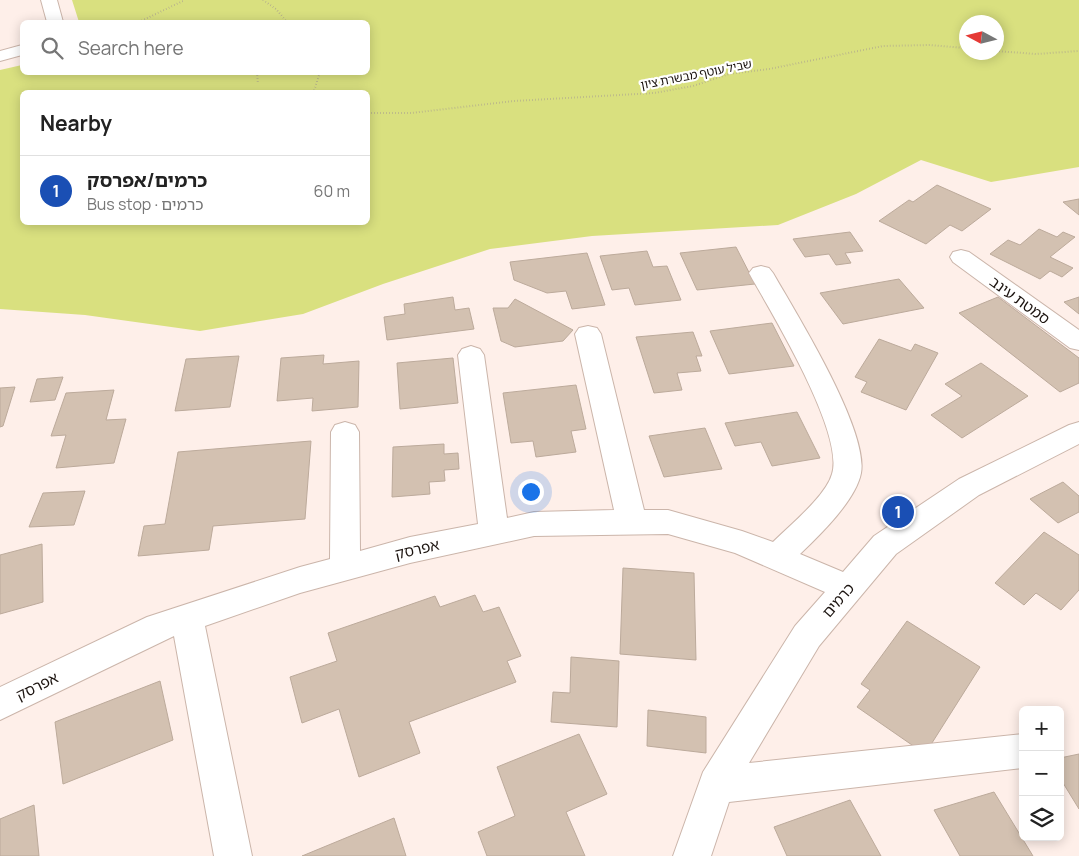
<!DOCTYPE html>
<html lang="en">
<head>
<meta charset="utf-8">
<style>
	body { margin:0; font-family:Manrope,"Noto Sans Hebrew",sans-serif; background:#f2f2f2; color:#222 }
	.controls { position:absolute; right:15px; bottom:15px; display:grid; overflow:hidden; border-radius:8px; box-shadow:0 2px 12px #0003 }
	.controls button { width:45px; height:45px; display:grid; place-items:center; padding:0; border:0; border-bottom:1px solid #e0e0e0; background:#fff; color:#222; font:25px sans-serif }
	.compass { position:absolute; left:959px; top:15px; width:45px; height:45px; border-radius:50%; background:#fff; box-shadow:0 2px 12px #0003; rotate:277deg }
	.you { position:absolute; left:530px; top:491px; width:18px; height:18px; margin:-12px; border:4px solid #fff; border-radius:50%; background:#1a73e8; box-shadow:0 0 0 8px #1a73e833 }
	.badge { display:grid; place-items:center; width:32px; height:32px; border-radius:50%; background:#ea580c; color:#fff; font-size:16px; font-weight:700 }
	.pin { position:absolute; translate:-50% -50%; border:2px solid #fff; box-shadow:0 1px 5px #0006 }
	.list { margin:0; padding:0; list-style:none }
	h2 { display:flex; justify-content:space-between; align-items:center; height:65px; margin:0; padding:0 20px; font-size:21px }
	h2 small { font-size:16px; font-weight:400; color:#767676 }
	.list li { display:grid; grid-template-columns:32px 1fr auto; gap:15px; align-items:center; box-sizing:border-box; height:70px; padding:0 20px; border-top:1px solid #e0e0e0 }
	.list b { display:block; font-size:19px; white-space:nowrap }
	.list p { margin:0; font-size:16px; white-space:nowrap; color:#767676 }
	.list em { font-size:16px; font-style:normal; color:#767676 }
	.icon { flex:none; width:28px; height:28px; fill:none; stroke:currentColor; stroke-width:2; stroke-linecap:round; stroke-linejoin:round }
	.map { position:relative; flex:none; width:1079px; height:856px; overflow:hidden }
	.search { position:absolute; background:#fff; box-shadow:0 2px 12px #0003; left:20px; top:20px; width:350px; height:55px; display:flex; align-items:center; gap:12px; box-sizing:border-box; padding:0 18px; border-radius:8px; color:#767676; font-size:19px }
	.panel { position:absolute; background:#fff; box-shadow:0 2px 12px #0003; left:20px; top:90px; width:350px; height:135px; border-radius:8px }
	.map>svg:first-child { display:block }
	.green { fill:#d9e07f; fill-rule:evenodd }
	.building { fill:#d3c1b1; stroke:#bcaa9b }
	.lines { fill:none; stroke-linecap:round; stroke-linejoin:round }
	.minor-casing { stroke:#cbb5aa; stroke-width:2 }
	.major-casing { stroke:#cbb5aa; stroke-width:2 }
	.path { stroke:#a49893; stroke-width:2; stroke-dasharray:0.5 2.5; stroke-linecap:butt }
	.minor { fill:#fff; fill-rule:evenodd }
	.major { fill:#fff; fill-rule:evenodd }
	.labels { text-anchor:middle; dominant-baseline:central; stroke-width:4.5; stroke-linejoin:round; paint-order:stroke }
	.far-street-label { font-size:12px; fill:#1b130f; stroke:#fff }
	.street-label { font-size:15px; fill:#1b130f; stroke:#fff }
</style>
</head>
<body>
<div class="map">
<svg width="1079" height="856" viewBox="0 0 1079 856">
	<rect width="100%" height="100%" fill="#feefe9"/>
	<!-- green -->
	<path class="green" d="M 72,0 L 1079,0 L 1079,167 L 991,182 L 921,160 L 856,194 L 778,225 L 592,236 L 490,249 L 383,284 L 303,314 L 200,331 L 85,315 L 0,309 L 0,70 L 22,65 L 22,72 L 368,72 L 368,22 L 79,22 ZM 966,22 L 996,22 L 996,52 L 966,52 ZM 22,92 L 368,92 L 368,222 L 22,222 Z"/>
	<!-- building -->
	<path class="building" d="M 937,185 L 991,209 L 962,231 L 950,225 L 926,244 L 879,221 L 909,200 L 913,202 Z
		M 1079,199 L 1079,215 L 1063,202 Z
		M 1039,229 L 1057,237 L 1063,232 L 1075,237 L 1050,257 L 1073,268 L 1062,277 L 1050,271 L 1040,279 L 990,254 L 1008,240 L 1020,245 Z
		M 850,232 L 863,251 L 845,253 L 851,263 L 836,265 L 829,254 L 805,257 L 793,239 Z
		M 736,247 L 755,284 L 697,290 L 680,253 Z
		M 647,251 L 653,267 L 667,266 L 681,300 L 635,305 L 629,288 L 612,290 L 600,256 Z
		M 587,253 L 605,305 L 572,309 L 566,291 L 547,293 L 514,280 L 510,262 Z
		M 899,279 L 924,308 L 843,324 L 820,293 Z
		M 453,297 L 455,310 L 469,308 L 474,329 L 387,340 L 384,317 L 405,314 L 404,304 Z
		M 998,297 L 1079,358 L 1079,383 L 1060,392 L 959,313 Z
		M 1079,297 L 1079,314 L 1064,302 Z
		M 515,299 L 573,330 L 563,341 L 515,347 L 501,341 L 493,308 L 508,308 Z
		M 772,323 L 794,366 L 729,374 L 710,331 Z
		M 693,332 L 702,356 L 696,356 L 701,371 L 677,373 L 682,390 L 654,393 L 636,337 Z
		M 879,339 L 911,351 L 915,344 L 938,353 L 906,410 L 861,392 L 867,382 L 855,377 Z
		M 324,355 L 323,364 L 359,361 L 358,407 L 312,411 L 313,398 L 277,401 L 281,358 Z
		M 239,356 L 230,407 L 175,411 L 186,359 Z
		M 453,358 L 458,403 L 400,409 L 397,363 Z
		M 981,363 L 1028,396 L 962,438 L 931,415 L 962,396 L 945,384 Z
		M 63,377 L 55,400 L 30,402 L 37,379 Z
		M 576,385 L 586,429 L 571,431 L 576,452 L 536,457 L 533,441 L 511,443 L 503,393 Z
		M 15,387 L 3,426 L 0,427 L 0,388 Z
		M 114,390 L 106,420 L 126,419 L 114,463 L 56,468 L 66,435 L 51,436 L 66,393 Z
		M 797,412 L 820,458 L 772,466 L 761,442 L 735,446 L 725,423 Z
		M 705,428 L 722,469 L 664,477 L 649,436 Z
		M 311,441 L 305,519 L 213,526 L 209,550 L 138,556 L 144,526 L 165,524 L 178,452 Z
		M 444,444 L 444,454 L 458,453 L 459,469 L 444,470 L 445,481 L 429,482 L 430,494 L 392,497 L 393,447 Z
		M 1063,482 L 1079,496 L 1079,512 L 1058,523 L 1030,499 Z
		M 85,491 L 74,525 L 29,527 L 43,493 Z
		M 1044,532 L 1079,555 L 1079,590 L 1061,610 L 1036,593 L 1024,605 L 995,583 Z
		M 42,544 L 43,602 L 0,614 L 0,555 Z
		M 623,568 L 694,573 L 696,660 L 620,654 Z
		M 475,595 L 483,612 L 499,607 L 521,656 L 507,661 L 516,682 L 409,722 L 420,753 L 359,777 L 339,709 L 302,723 L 290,677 L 337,661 L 328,633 L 435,596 L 440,607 Z
		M 907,621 L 980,667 L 925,754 L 857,707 L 870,690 L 861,684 Z
		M 571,657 L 619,661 L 617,727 L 551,722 L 553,692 L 570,693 Z
		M 160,681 L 173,740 L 63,784 L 55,722 Z
		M 648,710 L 706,717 L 706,753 L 647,746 Z
		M 579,734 L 607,794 L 566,812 L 585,856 L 487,856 L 478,832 L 515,816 L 497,767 Z
		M 1079,754 L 1079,809 L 1060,778 L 1060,758 Z
		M 994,792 L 1033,856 L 960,856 L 934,810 Z
		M 850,800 L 881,856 L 787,856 L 774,827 Z
		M 34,805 L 39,856 L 0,856 L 0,819 Z
		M 394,818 L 406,856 L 302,856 Z"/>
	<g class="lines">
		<!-- minor casing -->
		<g class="minor-casing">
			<path id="minor" d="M 961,250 L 969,252 L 1079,330 L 1079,350 L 1070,348 L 953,262 L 950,257 L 953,252 Z
				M 761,266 L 769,268 L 773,273 C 796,313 869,430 861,473 C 856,500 820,535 800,554 L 843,572 L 874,536 L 959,479 L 1069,425 L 1079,422 L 1079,444 L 979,495 L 896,554 L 819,646 L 749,763 L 1023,734 L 1023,768 L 729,802 L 711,856 L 673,856 L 703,772 L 795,626 L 825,592 L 735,553 L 668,534 L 534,536 L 410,563 L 300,593 L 205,626 L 252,856 L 214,856 L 174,636 L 0,720 L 0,687 L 147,617 L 300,567 L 330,559 L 331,432 L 335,425 L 345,422 L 355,425 L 359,432 L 360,551 L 410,537 L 478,524 L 458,355 L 462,349 L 471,346 L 480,349 L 484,355 L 507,518 L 534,512 L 614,510 L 575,334 L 579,328 L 588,326 L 597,328 L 601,334 L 644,510 L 668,510 L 742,531 L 773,542 C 789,526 826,496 832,474 C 845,433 771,312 749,273 L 753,268 Z"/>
		</g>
		<!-- major casing -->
		<g class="major-casing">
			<path id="major" d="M 41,0 L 57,0 L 63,22 L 47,22 Z
				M 22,45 L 22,55 L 0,61 L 0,51 Z"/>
		</g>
		<!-- path -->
		<path class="path" d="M 263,0 L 276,9 L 287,22
			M 139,22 L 185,0
			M 153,22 L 181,22
			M 996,51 L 1036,54 L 1079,51
			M 257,72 L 258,84
			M 316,92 L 314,91 L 320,72
			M 368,113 L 411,113 L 514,101 L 654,93 L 693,86 L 729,74 L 769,69 L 883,46 L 930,45 L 966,48"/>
		<!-- minor -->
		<use href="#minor" class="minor"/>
		<!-- major -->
		<use href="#major" class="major"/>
	</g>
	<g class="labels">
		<!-- far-street labels -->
		<g class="far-street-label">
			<text transform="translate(696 74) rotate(-11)">שביל עוטף מבשרת ציון</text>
		</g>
		<!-- street labels -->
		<g class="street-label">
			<text transform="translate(1020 300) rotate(36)">סמטת עינב</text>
			<text transform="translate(417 549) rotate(-13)">אפרסק</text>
			<text transform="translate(838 600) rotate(-49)">כרמים</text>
			<text transform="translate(37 686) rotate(-26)">אפרסק</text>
		</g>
	</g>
</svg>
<div class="controls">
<button>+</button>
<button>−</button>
<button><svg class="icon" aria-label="layers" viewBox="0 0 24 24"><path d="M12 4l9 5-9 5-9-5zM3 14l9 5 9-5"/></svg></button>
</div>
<svg class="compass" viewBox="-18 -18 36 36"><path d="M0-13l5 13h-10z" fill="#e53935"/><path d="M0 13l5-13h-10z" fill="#767676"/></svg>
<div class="you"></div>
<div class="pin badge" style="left:898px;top:512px;background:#1a4fb4">1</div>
<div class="search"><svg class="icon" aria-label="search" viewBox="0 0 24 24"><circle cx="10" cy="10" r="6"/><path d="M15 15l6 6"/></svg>Search here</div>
<section class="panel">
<h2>Nearby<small></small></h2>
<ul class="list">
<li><span class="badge" style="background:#1a4fb4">1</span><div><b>כרמים/אפרסק</b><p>Bus stop · כרמים</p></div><em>60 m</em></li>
</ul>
</section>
</div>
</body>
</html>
